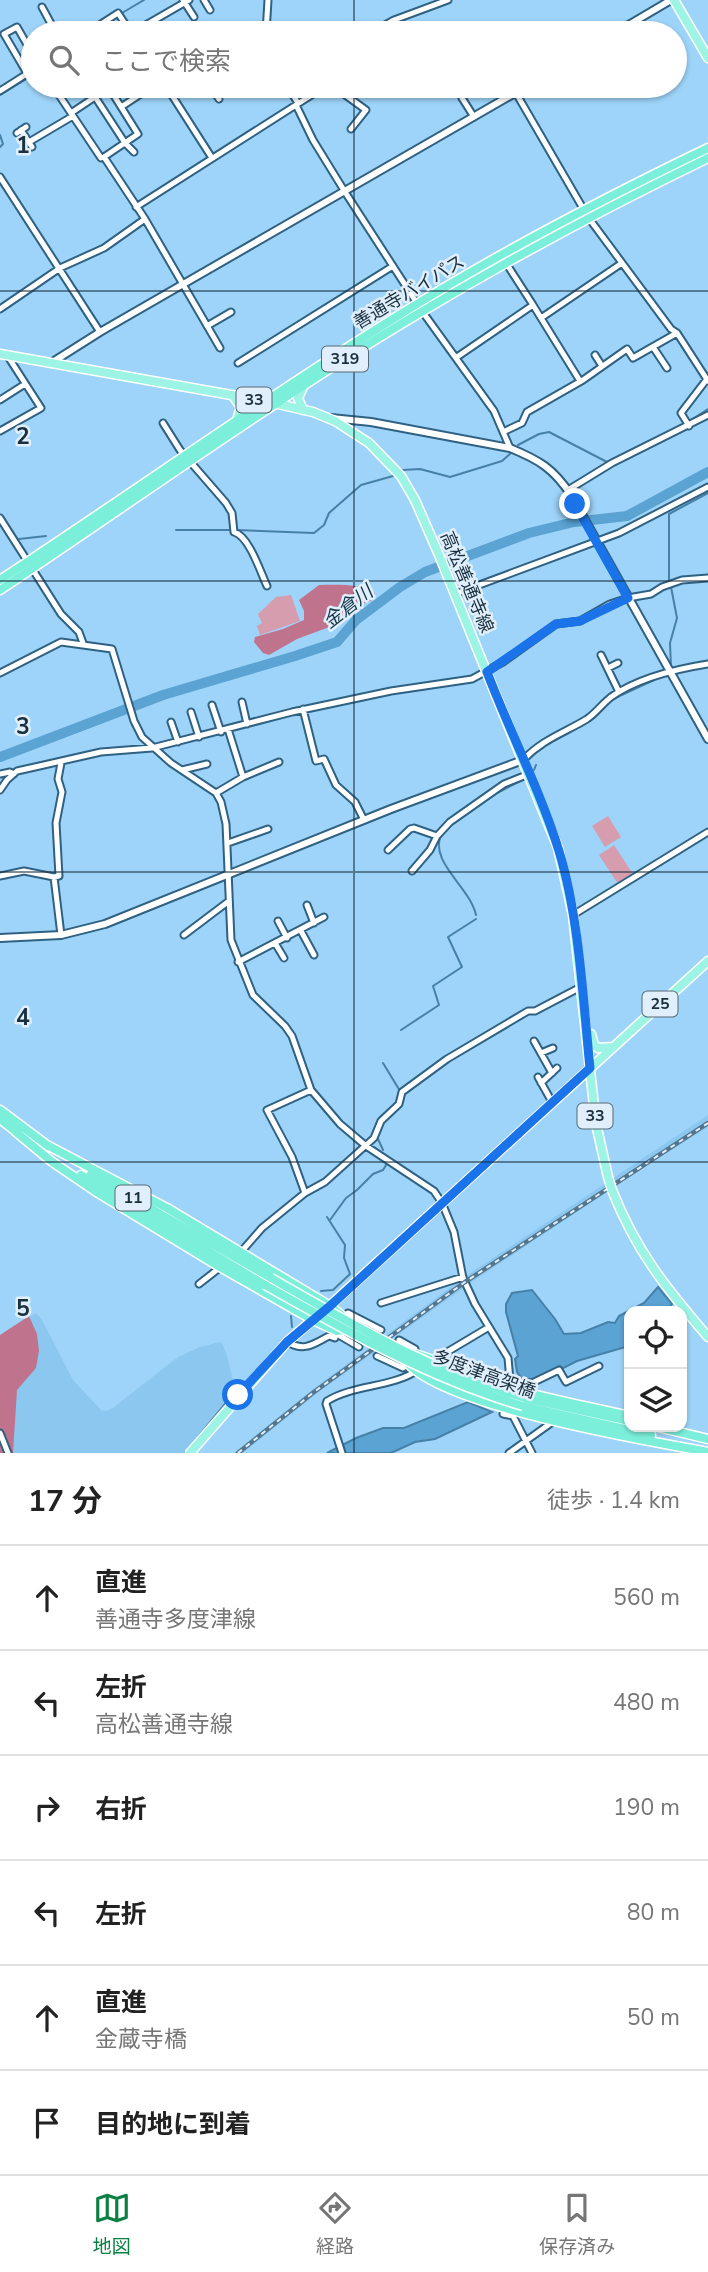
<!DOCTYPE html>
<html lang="ja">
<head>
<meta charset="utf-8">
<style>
	body { margin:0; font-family:"Nunito Sans","Noto Sans JP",sans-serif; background:#f2f2f2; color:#222 }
	.controls { position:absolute; right:21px; bottom:21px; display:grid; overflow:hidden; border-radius:14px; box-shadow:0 2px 5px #0004 }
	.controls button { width:63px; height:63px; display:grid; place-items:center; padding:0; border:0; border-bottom:2px solid #e0e0e0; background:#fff; color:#222; font:35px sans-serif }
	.stop { position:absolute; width:21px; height:21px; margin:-16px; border:5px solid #1a73e8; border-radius:50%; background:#fff }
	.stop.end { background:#1a73e8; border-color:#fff; box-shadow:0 2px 7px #0008 }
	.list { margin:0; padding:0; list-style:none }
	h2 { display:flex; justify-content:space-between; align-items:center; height:91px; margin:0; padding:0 28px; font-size:30px }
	h2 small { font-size:23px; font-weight:400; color:#767676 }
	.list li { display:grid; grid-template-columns:46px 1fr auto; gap:21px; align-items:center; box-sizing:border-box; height:105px; padding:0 28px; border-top:2px solid #e0e0e0 }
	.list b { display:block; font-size:26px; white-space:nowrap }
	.list p { margin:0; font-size:23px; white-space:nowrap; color:#767676 }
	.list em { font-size:23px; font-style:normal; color:#767676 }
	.icon { flex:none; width:38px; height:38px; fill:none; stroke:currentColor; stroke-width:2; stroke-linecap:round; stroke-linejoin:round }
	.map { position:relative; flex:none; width:708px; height:1453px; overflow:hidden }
	.search { position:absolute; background:#fff; box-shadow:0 2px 5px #0004; left:21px; right:21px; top:21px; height:77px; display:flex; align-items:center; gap:18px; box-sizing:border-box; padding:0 24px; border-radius:38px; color:#767676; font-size:26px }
	.sheet { height:721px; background:#fff }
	nav { display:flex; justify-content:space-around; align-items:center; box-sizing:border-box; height:98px; border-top:2px solid #e0e0e0; background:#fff; font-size:19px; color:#767676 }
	nav a { display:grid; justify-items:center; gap:4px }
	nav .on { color:#0b8043 }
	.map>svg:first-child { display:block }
	.built { fill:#8cc7f0 }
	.green { fill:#d69dae }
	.forest { fill:#c0738c }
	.water { fill:#5aa3d3; stroke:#4780a7; stroke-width:2 }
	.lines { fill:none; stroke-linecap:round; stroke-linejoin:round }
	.stream { stroke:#4780a7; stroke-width:2 }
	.river { stroke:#5aa3d3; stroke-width:10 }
	.minor-casing { stroke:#2f6182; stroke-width:9 }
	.tertiary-casing { stroke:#2f6182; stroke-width:10 }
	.primary-casing { stroke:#fff; stroke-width:11 }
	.trunk-casing { stroke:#fff; stroke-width:11 }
	.minor { stroke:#fff; stroke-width:5 }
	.tertiary { stroke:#fff; stroke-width:6 }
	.primary { stroke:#9df3e4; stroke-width:8 }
	.trunk { stroke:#7cefdb; stroke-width:8 }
	.rail-casing { stroke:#53768e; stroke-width:4.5 }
	.rail { stroke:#e0effb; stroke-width:2; stroke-dasharray:5; stroke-linecap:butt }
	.primary-bridge-casing { stroke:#fff; stroke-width:11; stroke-linecap:butt }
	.trunk-bridge-casing { stroke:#fff; stroke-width:11; stroke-linecap:butt }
	.primary-bridge { stroke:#9df3e4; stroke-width:8 }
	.trunk-bridge { stroke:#7cefdb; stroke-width:8 }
	.route { stroke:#1a73e8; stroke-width:9 }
	.grid { fill:none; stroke:#1b303f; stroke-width:2; stroke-opacity:0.55 }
	.labels { text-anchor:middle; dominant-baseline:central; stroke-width:5; stroke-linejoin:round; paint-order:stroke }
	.shield { fill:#e0effb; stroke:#566977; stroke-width:2 }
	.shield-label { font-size:16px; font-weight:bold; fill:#1b303f }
	.street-label { font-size:18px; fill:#1b303f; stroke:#e0effb }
	.water-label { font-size:19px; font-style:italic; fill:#15354a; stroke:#e0effb }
	.grid-label { font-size:23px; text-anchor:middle; font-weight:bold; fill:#1b303f; stroke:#e0effb; stroke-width:5; stroke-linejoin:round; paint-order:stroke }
</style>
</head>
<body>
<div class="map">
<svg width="708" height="1453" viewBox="0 0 708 1453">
	<rect width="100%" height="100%" fill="#9ed4f9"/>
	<!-- built -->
	<path class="built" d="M 708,1115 L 708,1127 L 662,1155 L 466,1286 L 316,1394 L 243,1453 L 234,1453 L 312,1390 L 463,1278 Z
		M 36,1313 L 42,1320 L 73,1380 L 101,1410 L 106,1411 L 114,1407 L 178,1357 L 200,1347 L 220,1342 L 222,1343 L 227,1356 L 235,1388 L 233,1392 L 236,1394 L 186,1453 L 11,1453 L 0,1335 Z"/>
	<!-- green -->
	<path class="green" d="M 291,595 L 300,621 L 260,635 L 257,626 L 262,623 L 258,614 L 276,597 Z
		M 608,816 L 621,837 L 605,847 L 592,826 Z
		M 614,845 L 633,874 L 618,884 L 599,855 Z"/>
	<!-- forest -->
	<path class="forest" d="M 319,585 C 338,585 358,583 375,593 L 373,600 L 359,605 L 343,622 L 297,639 L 269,655 L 263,653 L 254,642 L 255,637 L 283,629 L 304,620 L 304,611 L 299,600 Z
		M 29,1316 L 37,1334 L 39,1351 L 36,1368 L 17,1390 L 13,1453 L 0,1453 L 0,1335 Z"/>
	<!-- water -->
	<path class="water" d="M 658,1287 L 672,1304 L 667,1311 L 629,1311 L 629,1346 L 577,1361 L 536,1382 L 524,1382 L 517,1372 L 515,1359 L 518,1356 L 506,1312 L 506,1304 L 512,1293 L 532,1290 L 555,1319 L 564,1334 L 581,1333 L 608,1322 L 615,1323 L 619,1316 L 644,1303 Z
		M 468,1402 L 492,1412 L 435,1439 L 415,1442 L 391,1453 L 327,1453 L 356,1438 L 383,1428 L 404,1428 Z"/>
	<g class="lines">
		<!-- stream -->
		<path class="stream" d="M 122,13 L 144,0
			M 92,33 L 103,26
			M 0,95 L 33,75
			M 0,135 L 3,144 L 0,147
			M 691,420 L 708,409
			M 518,445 L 539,434 L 549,432 L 607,462 L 655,438
			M 403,470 L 420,469 L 450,477 L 502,461 L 512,452
			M 176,530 L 230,530
			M 236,530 L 314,533 L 324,525 L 329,513 L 361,485 L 393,476
			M 19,539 L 46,536
			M 669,582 L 669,514 L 708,493
			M 671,587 L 677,618 L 670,643 L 671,667
			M 580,727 L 594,718 L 613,699 L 654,680
			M 534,770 L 536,765
			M 497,793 L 524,779
			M 441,835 C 429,862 470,887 476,915
			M 401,1030 L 439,1005 L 433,986 L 462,967 L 448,937 L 476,919
			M 383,1063 L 400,1091
			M 376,1125 L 381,1116 L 386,1113
			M 378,1139 L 383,1150
			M 330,1220 L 346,1198 L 357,1190 L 373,1174 L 383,1170 L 388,1162
			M 321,1291 L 333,1290 L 350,1274 L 344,1258 L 345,1245 L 327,1217
			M 291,1316 L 292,1327
			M 185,1453 L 234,1393"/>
		<!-- river -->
		<path class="river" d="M 0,757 L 163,695 L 295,656 L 337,642 L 356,620 L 400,587 L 425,572 L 529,533 L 574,522 L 627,516 L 708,472"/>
		<!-- minor casing -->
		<g class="minor-casing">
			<path id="minor" d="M 183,0 L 194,17
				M 204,0 L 210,10
				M 42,7 L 56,33
				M 87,33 L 118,13 L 131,33
				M 132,33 L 189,0
				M 266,33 L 268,0
				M 371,33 L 394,20 L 448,0
				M 28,75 L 4,34 L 17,27 L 33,55
				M 53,86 L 101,158 L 104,157 L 145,219 L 220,348
				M 88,86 L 125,143 L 134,152
				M 166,86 L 212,158
				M 210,86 L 219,99
				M 287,86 L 298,103 L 296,105 L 313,140 L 345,192 L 422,311 L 494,411 L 510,448
				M 333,86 L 366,110 L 351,129
				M 458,86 L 462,98 L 474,117
				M 0,91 L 33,70
				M 516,93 L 588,217 L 671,329 L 677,333 L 708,381
				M 174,96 L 193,86
				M 121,107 L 153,86
				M 71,113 L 95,97
				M 21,130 L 32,147
				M 17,133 L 26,127
				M 29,142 L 73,116
				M 104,157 L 138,134 L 108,86
				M 0,177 L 100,332
				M 136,207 L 321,89 L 323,86
				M 506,263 L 533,305
				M 0,309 L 60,268 L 104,248 L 145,219
				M 541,318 L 580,381
				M 207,326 L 231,312
				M 653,347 L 667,368
				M 595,355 L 602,366
				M 457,357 L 533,305 L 541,318 L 622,263
				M 238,363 L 393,266
				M 0,400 L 25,384
				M 163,423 L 180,450 L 226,503 L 232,513 L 234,532 C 249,536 260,571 267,586
				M 689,426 L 681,413 L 707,379
				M 0,431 L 41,408 L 7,355
				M 503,432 L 522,423 L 527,412 L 583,380 L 627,349 L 633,358 L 677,333
				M 568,490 L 612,463 L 708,415
				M 0,518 L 61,614 L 79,632 L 83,643
				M 455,594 L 619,533 L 708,487
				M 601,655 L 619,692
				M 608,668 L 618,663
				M 0,673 L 61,642 L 112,649 L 134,721 L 142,737 L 171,763 L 216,793 L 221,802 L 226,824 L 231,940 L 253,995 L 285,1026 L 292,1036 L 311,1090 L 340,1124 L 366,1146 L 434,1191 L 442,1203 L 454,1232 L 463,1278 L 475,1304 L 508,1358 L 511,1392
				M 242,702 L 247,724
				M 212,705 L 221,732
				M 303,709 L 316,761 L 324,759 L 336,785 L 355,802 L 364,820
				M 191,712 L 199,737
				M 171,722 L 178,742
				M 228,729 L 243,777
				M 523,760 C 543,739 564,733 587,719 C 596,713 602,704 611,697 C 638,678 676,669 708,664
				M 61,763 L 58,779 L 62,792 L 56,823 L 59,876 L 54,877 L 61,935
				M 182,770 L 207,764
				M 0,774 L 10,772 L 14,774
				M 0,790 L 7,780 L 17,771 L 35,767 L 101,752 L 152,748 L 292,712 L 391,691 L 472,679 L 503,662 L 556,624 L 580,621 L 610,604 L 628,598 L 651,594 L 662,587 L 682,580 L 708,578
				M 216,793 L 243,777 L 279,762
				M 228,843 L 268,829
				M 388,850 L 410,829 L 414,828 L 437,836
				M 412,871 L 430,850 L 437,836 L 450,822 L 504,784 L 529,774
				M 0,876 L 24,871 L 54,877
				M 307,905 L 314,923
				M 573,915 L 708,832
				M 278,921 L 287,938
				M 301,931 L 314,955
				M 184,935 L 229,901
				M 275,943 L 284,958
				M 238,962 L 324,917
				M 534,1041 L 552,1073
				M 541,1053 L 553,1048
				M 538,1077 L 552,1102
				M 541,1083 L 557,1068
				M 305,1193 L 292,1157 L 267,1110 L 311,1090
				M 241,1252 L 262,1228 L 305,1193 L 325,1182 L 374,1138 L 381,1121 L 399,1104 L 402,1092 L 447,1059 L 528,1011 L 535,1011 L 577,989
				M 199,1284 L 222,1266
				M 381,1303 L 463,1277
				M 342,1318 L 348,1313 L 381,1330
				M 336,1330 L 337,1334 L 359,1347
				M 399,1340 L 415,1349 L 416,1355
				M 287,1342 C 305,1352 313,1344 329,1336 L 335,1338
				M 377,1356 L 403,1368 L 411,1363
				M 432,1361 L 489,1327
				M 511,1381 L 532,1383 L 559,1370 L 566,1382 L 599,1366
				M 505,1407 L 503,1414 L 513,1416 L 532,1453
				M 0,1433 L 8,1453
				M 342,1453 L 326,1404 L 327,1401 C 355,1384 391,1388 418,1370
				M 509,1453 L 551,1423 L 552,1420"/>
		</g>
		<!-- tertiary casing -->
		<g class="tertiary-casing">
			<path id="tertiary" d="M 615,33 L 671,0
				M 51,363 L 100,332 L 527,86
				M 331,418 L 371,422 L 510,448 C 539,460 553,468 571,495 L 708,739
				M 0,938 L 61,935 L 105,924 L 391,809 L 523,760"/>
		</g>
		<!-- primary casing -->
		<g class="primary-casing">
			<path id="primary" d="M 674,0 L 708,58
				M 0,354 L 265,401 L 313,412 L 335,421 L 369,443 L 401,476 L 415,500 L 439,555 L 558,848 L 573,915 L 596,1124 L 608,1177
				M 303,387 L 298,398 L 303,410
				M 233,396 L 241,407 L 237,420
				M 591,1034 L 594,1045 L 598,1048 L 613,1047
				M 612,1190 C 636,1251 666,1288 708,1337
				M 326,1309 L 708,961
				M 190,1453 L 287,1342 L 316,1317"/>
		</g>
		<!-- trunk casing -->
		<g class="trunk-casing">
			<path id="trunk" d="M 0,580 C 133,493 262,400 396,317 C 497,254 602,199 708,148
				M 0,590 C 135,500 267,405 406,321 C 504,262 605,208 708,158
				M 0,1110 L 48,1146
				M 0,1119 L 18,1133
				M 16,1132 L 51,1161 L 95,1191 L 220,1267 L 313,1320 L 337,1331 L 349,1329
				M 45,1144 L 167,1208 L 330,1306 L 345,1318
				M 91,1174 L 271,1278
				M 81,1175 L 265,1285
				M 408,1352 C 431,1357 451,1369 473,1377 C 524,1394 577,1404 629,1416
				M 404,1358 C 431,1405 650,1441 708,1452
				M 525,1398 L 629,1421
				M 523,1406 L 651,1435
				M 658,1427 L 708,1439"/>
		</g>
		<!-- minor -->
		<use href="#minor" class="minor"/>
		<!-- tertiary -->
		<use href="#tertiary" class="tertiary"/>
		<!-- primary -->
		<use href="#primary" class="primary"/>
		<!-- trunk -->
		<use href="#trunk" class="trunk"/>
		<!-- rail casing -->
		<g class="rail-casing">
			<path id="rail" d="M 238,1453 L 314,1392 L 465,1282 L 708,1123"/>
		</g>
		<!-- rail -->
		<use href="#rail" class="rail"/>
		<!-- primary-bridge casing -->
		<g class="primary-bridge-casing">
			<path id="primary-bridge" d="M 608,1177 L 612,1190"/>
		</g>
		<!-- trunk-bridge casing -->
		<g class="trunk-bridge-casing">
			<path id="trunk-bridge" d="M 271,1278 C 355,1326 430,1371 525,1398
				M 265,1285 C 348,1332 431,1379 523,1406"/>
		</g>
		<!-- primary-bridge -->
		<use href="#primary-bridge" class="primary-bridge"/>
		<!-- trunk-bridge -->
		<use href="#trunk-bridge" class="trunk-bridge"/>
	</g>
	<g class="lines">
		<!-- route -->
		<path class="route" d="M 238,1395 L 287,1342 L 330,1306 L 590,1068 C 583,999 579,916 559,851 C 540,790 510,732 487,672 L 556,624 L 580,621 L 628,598 L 575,504"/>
	</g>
	<!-- grid -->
	<path class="grid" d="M 354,0 L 354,33M 354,86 L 354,1453M 0,291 L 708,291M 0,581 L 708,581M 0,872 L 708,872M 0,1162 L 708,1162"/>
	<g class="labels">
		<!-- shield labels -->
		<g class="shield">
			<rect x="322" y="346.5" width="46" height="25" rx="5"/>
			<rect x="236.5" y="387.5" width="35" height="25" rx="5"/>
			<rect x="642.5" y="991.5" width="35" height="25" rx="5"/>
			<rect x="577.5" y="1103.5" width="35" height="25" rx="5"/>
			<rect x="115.5" y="1185.5" width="35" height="25" rx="5"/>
		</g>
		<g class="shield-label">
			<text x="345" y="359">319</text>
			<text x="254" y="400">33</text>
			<text x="660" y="1004">25</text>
			<text x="595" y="1116">33</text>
			<text x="133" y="1198">11</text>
		</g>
		<!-- street labels -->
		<g class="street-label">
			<text transform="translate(409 292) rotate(-31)">善通寺バイパス</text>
			<text transform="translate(467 582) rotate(67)">高松善通寺線</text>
			<text transform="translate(484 1374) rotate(20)">多度津高架橋</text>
		</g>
		<!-- water labels -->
		<g class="water-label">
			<text transform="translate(348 607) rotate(-38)">金倉川</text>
		</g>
	</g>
	<g class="grid-label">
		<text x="23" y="153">1</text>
		<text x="23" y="444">2</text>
		<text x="23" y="734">3</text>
		<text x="23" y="1025">4</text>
		<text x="23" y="1316">5</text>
	</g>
</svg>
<div class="controls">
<button><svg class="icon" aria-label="locate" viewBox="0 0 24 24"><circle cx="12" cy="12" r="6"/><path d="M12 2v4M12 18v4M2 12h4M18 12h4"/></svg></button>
<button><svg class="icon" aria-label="layers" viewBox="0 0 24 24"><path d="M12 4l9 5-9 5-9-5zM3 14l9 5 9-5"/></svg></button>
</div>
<div class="stop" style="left:238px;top:1395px"></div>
<div class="stop end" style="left:575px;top:504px"></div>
<div class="search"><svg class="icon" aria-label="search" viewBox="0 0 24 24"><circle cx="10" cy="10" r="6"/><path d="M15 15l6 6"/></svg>ここで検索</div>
</div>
<section class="sheet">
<h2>17 分<small>徒歩 · 1.4 km</small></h2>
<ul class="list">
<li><svg class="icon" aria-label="ahead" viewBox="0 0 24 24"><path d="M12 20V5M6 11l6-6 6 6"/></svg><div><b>直進</b><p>善通寺多度津線</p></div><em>560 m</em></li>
<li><svg class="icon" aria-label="left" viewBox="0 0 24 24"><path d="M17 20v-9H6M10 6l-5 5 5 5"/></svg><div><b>左折</b><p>高松善通寺線</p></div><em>480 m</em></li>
<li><svg class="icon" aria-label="right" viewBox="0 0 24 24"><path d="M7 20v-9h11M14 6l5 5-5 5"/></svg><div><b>右折</b></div><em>190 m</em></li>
<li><svg class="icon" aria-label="left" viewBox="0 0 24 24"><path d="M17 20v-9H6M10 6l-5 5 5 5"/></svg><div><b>左折</b></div><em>80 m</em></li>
<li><svg class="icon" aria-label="ahead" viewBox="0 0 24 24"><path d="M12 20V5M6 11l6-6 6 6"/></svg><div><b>直進</b><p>金蔵寺橋</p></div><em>50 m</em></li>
<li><svg class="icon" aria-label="arrive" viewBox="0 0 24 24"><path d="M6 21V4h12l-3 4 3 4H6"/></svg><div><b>目的地に到着</b></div></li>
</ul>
</section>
<nav>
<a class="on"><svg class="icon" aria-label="map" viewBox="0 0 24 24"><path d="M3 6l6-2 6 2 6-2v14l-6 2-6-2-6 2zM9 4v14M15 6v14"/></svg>地図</a>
<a><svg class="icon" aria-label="directions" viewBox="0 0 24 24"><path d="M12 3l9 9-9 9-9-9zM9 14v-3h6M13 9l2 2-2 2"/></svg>経路</a>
<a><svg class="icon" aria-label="saved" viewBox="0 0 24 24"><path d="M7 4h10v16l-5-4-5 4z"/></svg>保存済み</a>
</nav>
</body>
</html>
